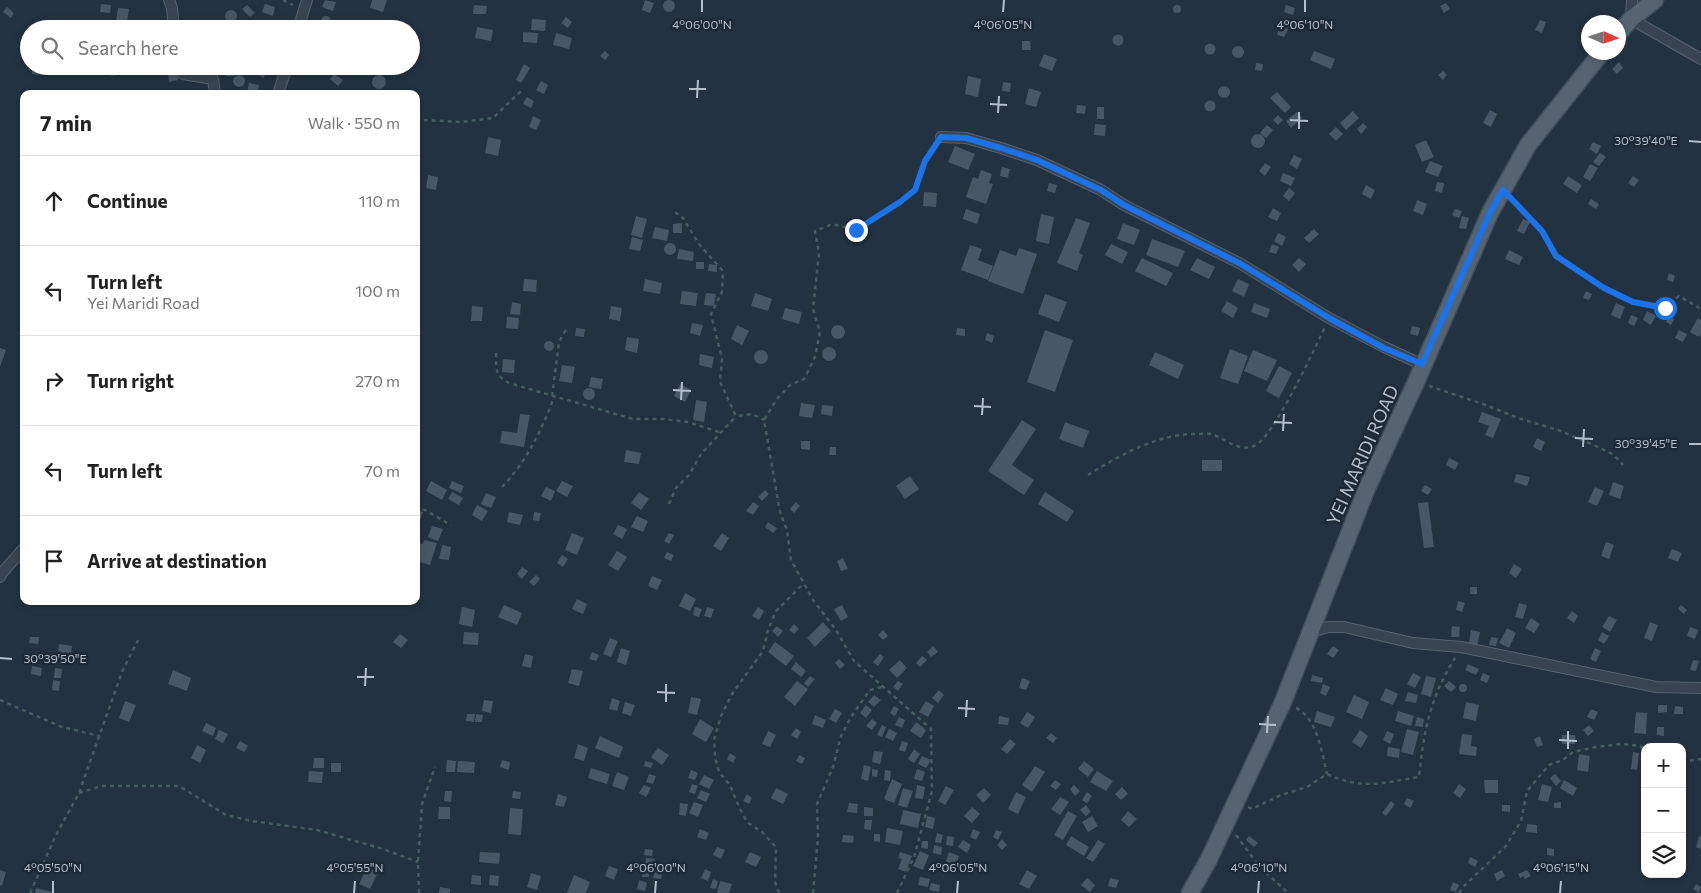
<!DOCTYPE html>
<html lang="en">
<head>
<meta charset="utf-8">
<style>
	body { margin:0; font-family:Commissioner,sans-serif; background:#f6f6f6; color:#222 }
	.controls { position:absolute; right:15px; bottom:15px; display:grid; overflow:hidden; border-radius:10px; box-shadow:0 2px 8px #0003 }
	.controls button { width:45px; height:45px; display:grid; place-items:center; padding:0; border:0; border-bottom:1px solid #e0e0e0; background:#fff; color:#222; font:25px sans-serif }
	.compass { position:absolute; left:1581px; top:15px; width:45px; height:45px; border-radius:50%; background:#fff; box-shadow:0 2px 8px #0003; rotate:93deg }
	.stop { position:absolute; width:15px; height:15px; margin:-11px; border:4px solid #1a73e8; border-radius:50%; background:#fff }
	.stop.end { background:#1a73e8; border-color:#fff; box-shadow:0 1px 5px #0008 }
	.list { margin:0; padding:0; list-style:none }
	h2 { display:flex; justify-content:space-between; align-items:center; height:65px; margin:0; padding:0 20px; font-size:21px }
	h2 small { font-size:16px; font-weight:400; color:#767676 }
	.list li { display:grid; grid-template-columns:32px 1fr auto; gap:15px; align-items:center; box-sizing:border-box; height:90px; padding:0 20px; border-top:1px solid #e0e0e0 }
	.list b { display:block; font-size:19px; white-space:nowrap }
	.list p { margin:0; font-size:16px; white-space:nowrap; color:#767676 }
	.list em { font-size:16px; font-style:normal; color:#767676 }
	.icon { flex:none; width:28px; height:28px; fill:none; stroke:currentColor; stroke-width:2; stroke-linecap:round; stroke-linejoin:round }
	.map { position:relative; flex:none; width:1701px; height:893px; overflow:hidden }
	.search { position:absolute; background:#fff; box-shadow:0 2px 8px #0003; left:20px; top:20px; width:400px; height:55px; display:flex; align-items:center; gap:12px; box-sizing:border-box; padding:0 18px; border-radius:28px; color:#767676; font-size:19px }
	.panel { position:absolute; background:#fff; box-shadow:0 2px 8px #0003; left:20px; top:90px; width:400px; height:515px; border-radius:10px }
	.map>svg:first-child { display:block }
	.building { fill:#475768 }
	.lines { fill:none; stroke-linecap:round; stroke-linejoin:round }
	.minor-casing { stroke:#56626e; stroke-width:12 }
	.primary-casing { stroke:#414d5a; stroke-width:19 }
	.path { stroke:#445d5f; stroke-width:2.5; stroke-dasharray:4 4; stroke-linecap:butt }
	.minor { stroke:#384451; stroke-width:10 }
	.primary { stroke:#566371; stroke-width:16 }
	.route { stroke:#1a73e8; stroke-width:6 }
	.ticks { fill:none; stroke:#b4bfcb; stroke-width:2 }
	.labels { text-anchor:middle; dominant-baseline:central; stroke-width:5; stroke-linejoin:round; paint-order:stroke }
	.street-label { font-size:18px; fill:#b4bfcb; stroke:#1d2936 }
	.ticks-label { font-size:12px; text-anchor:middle; fill:#b4bfcb; stroke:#1d2936; stroke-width:5; stroke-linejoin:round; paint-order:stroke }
</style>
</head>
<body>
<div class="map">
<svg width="1701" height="893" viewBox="0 0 1701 893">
	<rect width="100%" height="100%" fill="#233241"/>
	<!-- building -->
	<path class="building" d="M663 6a6 6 0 1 1 12 0a6 6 0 1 1-12 0Z
		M 325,0 L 336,2 L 333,11 L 322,7 Z
		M 372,0 L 387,0 L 383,12 L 370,8 Z
		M 645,0 L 654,3 L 650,13 L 642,10 Z
		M 1446,3 L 1450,9 L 1444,13 L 1440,6 Z
		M 101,4 L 111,5 L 110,13 L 100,12 Z
		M 265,4 L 275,7 L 273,16 L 262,12 Z
		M1173 9a4 4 0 1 1 8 0a4 4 0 1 1-8 0Z
		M 247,5 L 255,13 L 250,17 L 242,9 Z
		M 474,5 L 487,6 L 486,14 L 473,14 Z
		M 1286,5 L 1295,8 L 1293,15 L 1284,12 Z
		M 7,7 L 14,13 L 11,18 L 3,12 Z
		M 118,8 L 129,9 L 127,22 L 116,20 Z
		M225 16a6 6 0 1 1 12 0a6 6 0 1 1-12 0Z
		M321 21a5 5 0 1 1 10 0a5 5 0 1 1-10 0Z
		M 566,17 L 572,22 L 568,28 L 561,23 Z
		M 532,19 L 546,20 L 545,31 L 531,30 Z
		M 1540,20 L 1546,22 L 1542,33 L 1535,30 Z
		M 241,22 L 250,22 L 250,29 L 241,29 Z
		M 1280,26 L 1288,29 L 1284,37 L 1277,35 Z
		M 477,27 L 493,30 L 491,41 L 475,38 Z
		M 523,32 L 538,33 L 537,43 L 523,42 Z
		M 556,33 L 572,38 L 569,49 L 553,45 Z
		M1112.5 40a5.5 5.5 0 1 1 11 0a5.5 5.5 0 1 1-11 0Z
		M 1022,41 L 1030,41 L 1031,50 L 1022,50 Z
		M1204.5 49a5.5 5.5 0 1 1 11 0a5.5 5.5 0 1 1-11 0Z
		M1232 52a6 6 0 1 1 12 0a6 6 0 1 1-12 0Z
		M 605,51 L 609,55 L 605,60 L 600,56 Z
		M 1314,51 L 1335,59 L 1331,69 L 1310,60 Z
		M 1044,54 L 1057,59 L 1052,71 L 1039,66 Z
		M 1619,62 L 1623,68 L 1617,74 L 1612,69 Z
		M 1256,63 L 1263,64 L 1262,71 L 1255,70 Z
		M 524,64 L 530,68 L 521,83 L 516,80 Z
		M 32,66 L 44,66 L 43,75 L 32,74 Z
		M 59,66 L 67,66 L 67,74 L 58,73 Z
		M 109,66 L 116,66 L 114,76 L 108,75 Z
		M 226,67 L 234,67 L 234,76 L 226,76 Z
		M 262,68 L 268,71 L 263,78 L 258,74 Z
		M 1443,71 L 1447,75 L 1443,80 L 1438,75 Z
		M 177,72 L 178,80 L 169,82 L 168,73 Z
		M 334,74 L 343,80 L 338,86 L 330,79 Z
		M233 81a6 6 0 1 1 12 0a6 6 0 1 1-12 0Z
		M372 82a7 7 0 1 1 14 0a7 7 0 1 1-14 0Z
		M 968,76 L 981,79 L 978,97 L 965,94 Z
		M 541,81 L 548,85 L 544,94 L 536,90 Z
		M 1003,82 L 1011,83 L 1010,92 L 1002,91 Z
		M 249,83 L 259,85 L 257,94 L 247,91 Z
		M1218 92a6 6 0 1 1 12 0a6 6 0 1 1-12 0Z
		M 1029,88 L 1041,92 L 1036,107 L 1025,104 Z
		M 1277,92 L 1291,107 L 1285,113 L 1270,98 Z
		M 527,97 L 534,101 L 531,108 L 523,104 Z
		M1204.5 106a5.5 5.5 0 1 1 11 0a5.5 5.5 0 1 1-11 0Z
		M 1077,105 L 1086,106 L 1085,114 L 1076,113 Z
		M 1097,107 L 1104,107 L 1104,119 L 1097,119 Z
		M 1490,110 L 1497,114 L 1491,127 L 1483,123 Z
		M 1353,111 L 1359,118 L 1346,130 L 1340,123 Z
		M 1297,112 L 1302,118 L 1291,128 L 1286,121 Z
		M 1278,115 L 1283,120 L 1278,125 L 1273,120 Z
		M 533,116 L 541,120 L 536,130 L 529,127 Z
		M 1363,123 L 1367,127 L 1361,134 L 1357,129 Z
		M 1095,124 L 1106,125 L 1105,136 L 1094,135 Z
		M 1267,125 L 1273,130 L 1266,138 L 1260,133 Z
		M 1336,127 L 1343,134 L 1336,141 L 1329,134 Z
		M1251 141a7 7 0 1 1 14 0a7 7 0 1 1-14 0Z
		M 488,137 L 501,140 L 498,156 L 485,153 Z
		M 1426,140 L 1434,157 L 1422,162 L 1415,145 Z
		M 1593,142 L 1601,146 L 1597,154 L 1589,149 Z
		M 955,146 L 975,154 L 968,170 L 948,162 Z
		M 1600,153 L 1606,157 L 1599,166 L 1593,162 Z
		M 1294,155 L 1302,159 L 1297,169 L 1289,164 Z
		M 1430,161 L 1443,166 L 1438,177 L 1425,172 Z
		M 1265,163 L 1271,167 L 1265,176 L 1259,171 Z
		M 1590,164 L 1598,168 L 1590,181 L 1583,177 Z
		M 1002,167 L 1010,169 L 1008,178 L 1000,176 Z
		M 981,170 L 992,174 L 989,183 L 993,184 L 986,204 L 966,197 L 973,177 L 978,179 Z
		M 1283,173 L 1295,178 L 1291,186 L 1280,181 Z
		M 428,175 L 438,177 L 436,190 L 426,188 Z
		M 1568,176 L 1582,185 L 1577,193 L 1563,184 Z
		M 1633,176 L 1639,180 L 1634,187 L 1628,183 Z
		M 1437,182 L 1444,183 L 1442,193 L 1435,191 Z
		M 1049,183 L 1057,185 L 1055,193 L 1047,191 Z
		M 1366,185 L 1375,190 L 1371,199 L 1362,194 Z
		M 1289,188 L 1295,193 L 1289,201 L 1283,196 Z
		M 924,192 L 937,193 L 936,207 L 923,206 Z
		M 1591,199 L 1599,204 L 1596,209 L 1588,204 Z
		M 1417,200 L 1427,204 L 1423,215 L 1413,211 Z
		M 1273,208 L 1281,213 L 1277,221 L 1268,217 Z
		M 966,209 L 980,214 L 977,224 L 963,219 Z
		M 1455,209 L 1462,211 L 1459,218 L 1452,215 Z
		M 1041,214 L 1054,217 L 1049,244 L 1036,241 Z
		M 636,216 L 647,219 L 642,238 L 631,235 Z
		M 1462,216 L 1469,218 L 1466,229 L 1459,228 Z
		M 1076,218 L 1090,223 L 1079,253 L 1083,255 L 1077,271 L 1057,263 Z
		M 1523,219 L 1530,222 L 1524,234 L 1517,231 Z
		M 682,223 L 682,233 L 673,233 L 673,224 Z
		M 1123,223 L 1140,230 L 1134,245 L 1117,239 Z
		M 655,227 L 669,230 L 667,241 L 652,238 Z
		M 1314,229 L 1319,234 L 1309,243 L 1304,238 Z
		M 1278,233 L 1286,237 L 1282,246 L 1274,241 Z
		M 632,237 L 643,240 L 640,251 L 629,249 Z
		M 1152,239 L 1185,251 L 1178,267 L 1146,255 Z
		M664 249a6 6 0 1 1 12 0a6 6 0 1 1-12 0Z
		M 1111,244 L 1128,252 L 1122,264 L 1105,255 Z
		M 1272,244 L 1279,247 L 1276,254 L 1269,252 Z
		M 970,245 L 982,249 L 978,260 L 993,266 L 988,280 L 961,270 Z
		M 1019,248 L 1037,254 L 1023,294 L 988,281 L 1000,250 L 1016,256 Z
		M 679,249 L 694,252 L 693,261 L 677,259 Z
		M 1509,250 L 1523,257 L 1519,265 L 1505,259 Z
		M 1142,258 L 1173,273 L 1166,286 L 1135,271 Z
		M 1197,258 L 1215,267 L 1209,279 L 1190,270 Z
		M 1299,258 L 1306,264 L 1299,272 L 1292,265 Z
		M 696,262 L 704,262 L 704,269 L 696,269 Z
		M 709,264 L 717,265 L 717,272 L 708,271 Z
		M 1669,273 L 1675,276 L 1673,282 L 1667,280 Z
		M 524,279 L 537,280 L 536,292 L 523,291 Z
		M 645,279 L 662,283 L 660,294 L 643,291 Z
		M 1238,279 L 1249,284 L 1244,297 L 1232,291 Z
		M 682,291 L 698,293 L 696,306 L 680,304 Z
		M 1586,291 L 1592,294 L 1589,300 L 1583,298 Z
		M 706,293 L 716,294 L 714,306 L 704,305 Z
		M 755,293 L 772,299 L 768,311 L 751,306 Z
		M 1045,294 L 1067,302 L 1059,322 L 1038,314 Z
		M 1227,301 L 1238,308 L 1233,318 L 1221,311 Z
		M 512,302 L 521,304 L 520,315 L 510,314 Z
		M 1254,303 L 1270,309 L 1267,318 L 1251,312 Z
		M 1616,303 L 1625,307 L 1620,319 L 1611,315 Z
		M 1673,305 L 1678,308 L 1674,314 L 1669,311 Z
		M 472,306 L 483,307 L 482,321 L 471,321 Z
		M 611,306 L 622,308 L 620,321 L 609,319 Z
		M 785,308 L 802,312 L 799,324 L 782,319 Z
		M 1647,311 L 1656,316 L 1651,325 L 1643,320 Z
		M 1631,315 L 1638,318 L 1634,326 L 1628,323 Z
		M 1669,316 L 1674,319 L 1671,325 L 1666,322 Z
		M 507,317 L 519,318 L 518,329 L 506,328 Z
		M 1698,318 L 1701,320 L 1701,333 L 1699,337 L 1690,332 Z
		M 692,323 L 703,325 L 700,336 L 690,333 Z
		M 737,325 L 749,331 L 742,345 L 731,339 Z
		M831 332a7 7 0 1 1 14 0a7 7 0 1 1-14 0Z
		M 1412,326 L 1420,328 L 1418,336 L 1410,334 Z
		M 576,328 L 585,329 L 584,337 L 575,336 Z
		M 957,328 L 965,329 L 965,336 L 956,335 Z
		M 1045,330 L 1073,340 L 1055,392 L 1027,382 Z
		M 1679,330 L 1687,334 L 1683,342 L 1675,338 Z
		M 987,333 L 994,336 L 992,343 L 985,340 Z
		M 627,337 L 639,339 L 637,353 L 625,350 Z
		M544 346a5 5 0 1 1 10 0a5 5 0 1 1-10 0Z
		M822 354a7 7 0 1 1 14 0a7 7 0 1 1-14 0Z
		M 0,348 L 6,350 L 0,367 Z
		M 1230,349 L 1248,356 L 1238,384 L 1220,378 Z
		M 1253,350 L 1277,360 L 1267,381 L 1244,371 Z
		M754 357a7 7 0 1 1 14 0a7 7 0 1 1-14 0Z
		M 1155,352 L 1184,365 L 1178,379 L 1149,365 Z
		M 700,354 L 714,357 L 712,368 L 699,365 Z
		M 503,359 L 515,360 L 514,373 L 502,372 Z
		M 562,365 L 575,367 L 572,383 L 559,381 Z
		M 1279,366 L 1292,373 L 1279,398 L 1266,391 Z
		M 591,377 L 603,379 L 601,389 L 589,387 Z
		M 680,384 L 691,390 L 685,402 L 674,396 Z
		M583 394a6 6 0 1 1 12 0a6 6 0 1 1-12 0Z
		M 696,400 L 707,402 L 704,422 L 693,420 Z
		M 801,403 L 815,405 L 812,418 L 799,416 Z
		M 822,405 L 833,406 L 832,416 L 821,414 Z
		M 1482,412 L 1501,419 L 1493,438 L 1485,435 L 1489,426 L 1478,422 Z
		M 520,414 L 530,415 L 524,447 L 500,443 L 502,431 L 517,433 Z
		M 1022,420 L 1036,429 L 1012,465 L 1034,480 L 1024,495 L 988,471 Z
		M 1065,422 L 1089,431 L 1083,448 L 1059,439 Z
		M 1537,438 L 1545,442 L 1541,451 L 1533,447 Z
		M 801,441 L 810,441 L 810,450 L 801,449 Z
		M 830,447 L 836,447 L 836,455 L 829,455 Z
		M 626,450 L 641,453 L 639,464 L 624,462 Z
		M 1449,458 L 1459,463 L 1455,470 L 1446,465 Z
		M 1202,460 L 1222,460 L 1222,471 L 1202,471 Z
		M 1516,474 L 1530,477 L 1527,486 L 1514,482 Z
		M 910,476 L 919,489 L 905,499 L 896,486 Z
		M 431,481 L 447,490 L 442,500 L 426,491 Z
		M 452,481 L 464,486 L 461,493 L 449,488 Z
		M 562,481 L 573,486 L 567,497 L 556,491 Z
		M 1613,482 L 1624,486 L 1620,499 L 1609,495 Z
		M 1425,485 L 1432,489 L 1428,495 L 1421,491 Z
		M 546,487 L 555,491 L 551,501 L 541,496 Z
		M 1595,487 L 1604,491 L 1597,506 L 1588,502 Z
		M 765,490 L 769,494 L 762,501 L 758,497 Z
		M 452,492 L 463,498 L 459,505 L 448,499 Z
		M 639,492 L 649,499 L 641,510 L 631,503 Z
		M 1045,492 L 1074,511 L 1067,522 L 1038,504 Z
		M 486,493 L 496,497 L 491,508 L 481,504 Z
		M 753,502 L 759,506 L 753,515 L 746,511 Z
		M 796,502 L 800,506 L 794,513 L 790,509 Z
		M 1428,502 L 1434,547 L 1424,548 L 1418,503 Z
		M 477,505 L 488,511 L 482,521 L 472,515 Z
		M 418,510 L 423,512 L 420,520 L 416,519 Z
		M 509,512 L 523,515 L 520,525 L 507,522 Z
		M 534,512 L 541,513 L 539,521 L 533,520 Z
		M 637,516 L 648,521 L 643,532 L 631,527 Z
		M 768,522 L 777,528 L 773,533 L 765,527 Z
		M 618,525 L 627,529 L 622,539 L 613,534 Z
		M 432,526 L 443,529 L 438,541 L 428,537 Z
		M 572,533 L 584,538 L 577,555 L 565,550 Z
		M 669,533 L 674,535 L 669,544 L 664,541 Z
		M 722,533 L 729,538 L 721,551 L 713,546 Z
		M 424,540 L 437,543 L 430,565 L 416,561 L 416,551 L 419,543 L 423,544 Z
		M 1606,542 L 1614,545 L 1609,559 L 1601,556 Z
		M 442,545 L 451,547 L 449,560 L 439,559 Z
		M 1672,549 L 1682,553 L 1678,562 L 1668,558 Z
		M 617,551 L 627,557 L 618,571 L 608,565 Z
		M 667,552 L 674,555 L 671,561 L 664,558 Z
		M 562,555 L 568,559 L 563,567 L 557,563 Z
		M 843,558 L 848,569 L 841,571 L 837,561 Z
		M 1514,564 L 1522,569 L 1516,578 L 1509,573 Z
		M 522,567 L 528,571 L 522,579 L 517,574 Z
		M 536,575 L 540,579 L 534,586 L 529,582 Z
		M 652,576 L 662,580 L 657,590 L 648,586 Z
		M 1470,587 L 1477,587 L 1477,594 L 1470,594 Z
		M 685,593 L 696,599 L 690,611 L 679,606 Z
		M 577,599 L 587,604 L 583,614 L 572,609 Z
		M 1458,601 L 1465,603 L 1462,612 L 1456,610 Z
		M 1519,603 L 1527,605 L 1523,619 L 1515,617 Z
		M 504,605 L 522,613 L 517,625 L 498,617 Z
		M 842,605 L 848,617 L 841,621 L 834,609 Z
		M 1681,605 L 1687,610 L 1684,614 L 1678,609 Z
		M 462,607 L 475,610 L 472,627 L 459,624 Z
		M 695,607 L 702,609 L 699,617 L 693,615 Z
		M 707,607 L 714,609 L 711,618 L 704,616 Z
		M 758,607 L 764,611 L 759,620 L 752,616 Z
		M 1572,611 L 1578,616 L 1574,623 L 1567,618 Z
		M 1609,616 L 1617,620 L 1610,632 L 1602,627 Z
		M 1531,618 L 1540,624 L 1534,633 L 1525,628 Z
		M 823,622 L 831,631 L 815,647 L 807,638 Z
		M 1650,622 L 1658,625 L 1652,641 L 1644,638 Z
		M 794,624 L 799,629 L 794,634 L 789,630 Z
		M 777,626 L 783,631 L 778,637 L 772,631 Z
		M 1452,626 L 1460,627 L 1459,637 L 1451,637 Z
		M 1690,627 L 1698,630 L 1695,639 L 1687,636 Z
		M 1507,628 L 1516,633 L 1509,648 L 1499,643 Z
		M 883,630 L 888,636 L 883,640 L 878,635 Z
		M 1471,630 L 1480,632 L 1477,646 L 1469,644 Z
		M 464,632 L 479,633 L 478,645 L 463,644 Z
		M 1602,632 L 1609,636 L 1604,644 L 1598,640 Z
		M 400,634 L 408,640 L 401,648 L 393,642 Z
		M 30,637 L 39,637 L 38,644 L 29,643 Z
		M 1491,637 L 1498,638 L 1496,646 L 1489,645 Z
		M 610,638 L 618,641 L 611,657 L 603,654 Z
		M 775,642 L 794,656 L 786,666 L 768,652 Z
		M 59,644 L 72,646 L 70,662 L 57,661 Z
		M 933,646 L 938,652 L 931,657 L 927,652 Z
		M 1333,646 L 1339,650 L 1333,658 L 1327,654 Z
		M 621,648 L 630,651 L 626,665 L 617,662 Z
		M 1595,648 L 1601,651 L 1596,662 L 1590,659 Z
		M 592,652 L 599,655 L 596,661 L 589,659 Z
		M 525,654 L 533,656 L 531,668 L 522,666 Z
		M 880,654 L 884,657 L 878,666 L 873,662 Z
		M 922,656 L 927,660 L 920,667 L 916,663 Z
		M 839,659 L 845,665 L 840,669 L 835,663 Z
		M 900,660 L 907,668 L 897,678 L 889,670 Z
		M 1693,660 L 1699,661 L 1696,671 L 1690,670 Z
		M 796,662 L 806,671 L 801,677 L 791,669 Z
		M 1468,664 L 1479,669 L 1476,675 L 1465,670 Z
		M 32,666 L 42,668 L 41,676 L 31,674 Z
		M 55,668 L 62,669 L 61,678 L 54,678 Z
		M 572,669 L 583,671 L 579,686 L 568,683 Z
		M 173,670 L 191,678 L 187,691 L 168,684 Z
		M 1413,673 L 1421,677 L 1415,688 L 1407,684 Z
		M 1483,673 L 1490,676 L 1487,683 L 1480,680 Z
		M 1312,675 L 1323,678 L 1322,683 L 1311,681 Z
		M 810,676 L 815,679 L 808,687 L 804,683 Z
		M 1426,676 L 1436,678 L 1431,697 L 1421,694 Z
		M 1022,678 L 1030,681 L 1026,690 L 1019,688 Z
		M 53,680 L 60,681 L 59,691 L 52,690 Z
		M 797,681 L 808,689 L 795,706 L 784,697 Z
		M 898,681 L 903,684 L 898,691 L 893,687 Z
		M 1449,681 L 1456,687 L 1451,692 L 1444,686 Z
		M 1323,684 L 1330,687 L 1326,696 L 1320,693 Z
		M1459 688a4 4 0 1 1 8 0a4 4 0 1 1-8 0Z
		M 1386,688 L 1398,694 L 1393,705 L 1380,700 Z
		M 939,690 L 944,695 L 938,703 L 932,698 Z
		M 1408,692 L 1418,695 L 1416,703 L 1405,701 Z
		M 874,695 L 881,700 L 874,707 L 868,702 Z
		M 1354,695 L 1369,702 L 1362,719 L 1346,712 Z
		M 691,697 L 701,699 L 697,715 L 688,713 Z
		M 612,698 L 620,701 L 617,711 L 609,709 Z
		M 484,700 L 493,701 L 491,713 L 482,711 Z
		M 125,701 L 136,705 L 129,722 L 119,718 Z
		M 926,701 L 934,706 L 928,717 L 919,712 Z
		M 625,702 L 635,705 L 631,716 L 622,713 Z
		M 1466,702 L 1479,705 L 1476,721 L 1463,718 Z
		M 866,705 L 872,710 L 866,718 L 860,713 Z
		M 1658,705 L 1667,705 L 1667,712 L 1658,713 Z
		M 894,706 L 899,709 L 895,716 L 890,713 Z
		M 1675,706 L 1683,707 L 1683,714 L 1674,714 Z
		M 835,709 L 842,713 L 836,723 L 829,719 Z
		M 1591,709 L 1598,712 L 1594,720 L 1587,717 Z
		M 1317,711 L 1335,717 L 1331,727 L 1314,722 Z
		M 1398,711 L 1414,716 L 1411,726 L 1395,721 Z
		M 1027,712 L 1035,717 L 1028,728 L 1020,723 Z
		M 1636,712 L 1647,713 L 1646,734 L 1634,733 Z
		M 467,714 L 475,714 L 474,722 L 466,721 Z
		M 476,714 L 483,715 L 482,722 L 475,722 Z
		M 815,715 L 826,720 L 823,728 L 812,724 Z
		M 999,716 L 1009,718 L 1008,725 L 998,724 Z
		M 899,717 L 905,720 L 902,728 L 895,725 Z
		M 1417,717 L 1424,719 L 1423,727 L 1415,726 Z
		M 700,719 L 714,728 L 706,742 L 692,734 Z
		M 872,719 L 877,723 L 872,730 L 866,726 Z
		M 916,722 L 926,730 L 921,738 L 910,731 Z
		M 206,723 L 216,728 L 213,736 L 202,731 Z
		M 882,725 L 886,727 L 882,737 L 877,735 Z
		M 1589,725 L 1594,731 L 1588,736 L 1583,730 Z
		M 1657,727 L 1664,727 L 1664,736 L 1657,735 Z
		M 796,728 L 801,732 L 797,739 L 791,735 Z
		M 889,729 L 897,733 L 893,741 L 885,737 Z
		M 1407,729 L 1419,732 L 1413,755 L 1401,752 Z
		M 219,730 L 228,734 L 223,743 L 215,739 Z
		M 1360,730 L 1368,736 L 1361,748 L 1352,742 Z
		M 768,731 L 776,735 L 770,747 L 762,744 Z
		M 1387,731 L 1394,734 L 1390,744 L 1383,740 Z
		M 1051,733 L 1057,738 L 1053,743 L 1046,738 Z
		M 1462,734 L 1472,735 L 1471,746 L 1477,747 L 1476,756 L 1459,754 Z
		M 1562,735 L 1575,735 L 1575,744 L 1562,744 Z
		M 600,736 L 623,747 L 619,758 L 595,748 Z
		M 1540,736 L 1543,745 L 1537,747 L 1534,739 Z
		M 1010,739 L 1016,744 L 1007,754 L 1001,749 Z
		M 240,741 L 248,746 L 244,752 L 236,748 Z
		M 902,741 L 908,743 L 905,752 L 899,750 Z
		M 578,744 L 588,748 L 584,761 L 574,758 Z
		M 197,745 L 206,750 L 200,763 L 191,758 Z
		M 1388,747 L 1400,749 L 1399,758 L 1387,756 Z
		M 658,748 L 669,755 L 662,765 L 651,757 Z
		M 914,749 L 920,754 L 914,763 L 908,759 Z
		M 874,751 L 883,752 L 880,764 L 872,762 Z
		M 1633,752 L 1639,753 L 1637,770 L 1631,769 Z
		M 730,753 L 736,757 L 733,763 L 727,759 Z
		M 1579,754 L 1590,756 L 1588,772 L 1577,770 Z
		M 799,755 L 805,758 L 802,764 L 796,761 Z
		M 922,756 L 931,760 L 926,768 L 918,764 Z
		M 314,758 L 324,758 L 324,768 L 313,768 Z
		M 447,760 L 456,761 L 455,772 L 446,772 Z
		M 502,760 L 510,762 L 509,770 L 500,767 Z
		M 458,761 L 475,762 L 474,773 L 457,772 Z
		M 645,761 L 653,763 L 651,768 L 644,766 Z
		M 1084,761 L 1094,769 L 1088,777 L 1078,769 Z
		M 331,763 L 341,763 L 341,772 L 331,772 Z
		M 864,765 L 871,767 L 868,781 L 861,779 Z
		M 1035,766 L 1045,772 L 1032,792 L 1022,785 Z
		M 591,768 L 610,774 L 607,784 L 588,778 Z
		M 872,769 L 878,770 L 877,777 L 872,776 Z
		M 917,769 L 925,772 L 922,781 L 914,779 Z
		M 691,770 L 698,773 L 695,780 L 688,778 Z
		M 885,770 L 891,771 L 890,781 L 884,780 Z
		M 309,771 L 323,772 L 322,783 L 308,782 Z
		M 1097,771 L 1113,781 L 1106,791 L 1090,782 Z
		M 617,772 L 629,777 L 624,790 L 612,786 Z
		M 649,774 L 656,776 L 653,784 L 646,782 Z
		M 1555,774 L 1561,781 L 1556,786 L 1550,778 Z
		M 704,775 L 714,780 L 709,789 L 699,784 Z
		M 892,779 L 902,784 L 894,803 L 884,799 Z
		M 1055,780 L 1061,784 L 1056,790 L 1050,786 Z
		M 1484,780 L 1498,780 L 1498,793 L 1485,793 Z
		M 1564,780 L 1577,788 L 1573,796 L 1560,788 Z
		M 692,784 L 698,786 L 695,794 L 689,792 Z
		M 1459,784 L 1466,789 L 1460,798 L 1453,793 Z
		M 1542,784 L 1552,787 L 1548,802 L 1538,800 Z
		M 644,785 L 651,788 L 646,797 L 639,793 Z
		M 917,785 L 925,787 L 923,799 L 915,798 Z
		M 1074,785 L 1080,791 L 1075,796 L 1070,789 Z
		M 946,786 L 954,790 L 945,805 L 938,801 Z
		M 1122,787 L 1128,794 L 1121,800 L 1115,794 Z
		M 776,788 L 788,794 L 783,804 L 771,798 Z
		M 903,788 L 913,791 L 907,808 L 898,805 Z
		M 984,788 L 991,795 L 983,803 L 976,795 Z
		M 701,790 L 710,794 L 706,802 L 697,798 Z
		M 445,791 L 452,791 L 451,802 L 444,801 Z
		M 513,791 L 521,792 L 520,799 L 512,798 Z
		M 1016,792 L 1026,797 L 1018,814 L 1008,809 Z
		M 1087,792 L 1092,796 L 1087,803 L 1082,800 Z
		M 558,794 L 567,797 L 564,807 L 555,805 Z
		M 747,794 L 752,798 L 749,804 L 743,801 Z
		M 1060,797 L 1069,802 L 1060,815 L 1051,809 Z
		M 1407,798 L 1414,801 L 1410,808 L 1404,804 Z
		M 1391,801 L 1395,804 L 1386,816 L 1382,813 Z
		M 694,802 L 703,805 L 698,817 L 689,813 Z
		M 1561,802 L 1561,808 L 1554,808 L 1554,803 Z
		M 680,803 L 688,804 L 686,816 L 679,815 Z
		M 849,803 L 858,804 L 857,813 L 847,812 Z
		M 1086,805 L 1091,812 L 1086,816 L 1080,810 Z
		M 1502,805 L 1510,805 L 1510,812 L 1502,811 Z
		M 439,807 L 450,807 L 450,819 L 438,819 Z
		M 864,807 L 873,808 L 873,816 L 864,816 Z
		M 972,807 L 980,814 L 972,823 L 964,816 Z
		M 510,808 L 523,809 L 521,835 L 508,834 Z
		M 903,810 L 921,814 L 918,828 L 900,824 Z
		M 1068,811 L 1077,816 L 1063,840 L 1054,835 Z
		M 1128,811 L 1137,819 L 1129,827 L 1121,820 Z
		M 927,816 L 935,818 L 933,829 L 925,827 Z
		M 1092,816 L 1098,826 L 1088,832 L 1082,822 Z
		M 865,820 L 872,820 L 871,830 L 864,829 Z
		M 1527,824 L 1537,825 L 1537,833 L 1526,832 Z
		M 887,828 L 903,831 L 900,845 L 885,842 Z
		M 700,829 L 709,833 L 706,840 L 697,837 Z
		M 973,829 L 980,832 L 976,840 L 970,837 Z
		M 996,830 L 1002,832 L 998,840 L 993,837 Z
		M 937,833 L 943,835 L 941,843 L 935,842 Z
		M 874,834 L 880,834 L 880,842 L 874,841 Z
		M 843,835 L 854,836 L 853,843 L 842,842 Z
		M 947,836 L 954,837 L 953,846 L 946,845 Z
		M 1071,836 L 1089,847 L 1084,856 L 1066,845 Z
		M 1249,836 L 1258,843 L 1254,847 L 1246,840 Z
		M 1699,836 L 1701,837 L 1701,849 L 1696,847 Z
		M 1002,839 L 1007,845 L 1002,850 L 997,845 Z
		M 963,840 L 971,845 L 967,853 L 958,847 Z
		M 1098,840 L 1105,844 L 1093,862 L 1086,858 Z
		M 922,841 L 928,841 L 928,849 L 921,848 Z
		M 934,845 L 942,847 L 941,855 L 933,853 Z
		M 717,847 L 725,850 L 721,859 L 713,855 Z
		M 1547,848 L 1554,849 L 1554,856 L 1547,855 Z
		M 645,849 L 653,850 L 652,856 L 644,855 Z
		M 920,851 L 929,855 L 923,870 L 913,866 Z
		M 480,852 L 500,853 L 499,864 L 479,862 Z
		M 750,852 L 761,857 L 756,867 L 745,862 Z
		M 900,852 L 912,856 L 906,872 L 898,869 L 902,859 L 898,858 Z
		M 949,852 L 959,856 L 955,868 L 945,864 Z
		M 1470,857 L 1478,861 L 1475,867 L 1468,863 Z
		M 646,858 L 655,859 L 654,867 L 645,866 Z
		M 609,866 L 618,869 L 614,880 L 605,876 Z
		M 367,867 L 378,872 L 370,889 L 359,884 Z
		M 705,869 L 711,872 L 708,881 L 701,878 Z
		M 0,870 L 6,872 L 2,886 L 0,885 Z
		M 655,870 L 662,871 L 661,879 L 653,878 Z
		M 1027,870 L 1037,876 L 1029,889 L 1019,884 Z
		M 1502,870 L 1505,876 L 1497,881 L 1494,874 Z
		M 1527,870 L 1531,876 L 1525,879 L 1523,876 L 1520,878 L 1518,874 Z
		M 643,871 L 649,871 L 649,877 L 642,877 Z
		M 531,873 L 541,876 L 537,890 L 527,887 Z
		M 472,875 L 481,876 L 481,885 L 471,884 Z
		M 490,875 L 499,876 L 498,886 L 489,885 Z
		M 574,875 L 590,882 L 586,893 L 567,893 Z
		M 920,877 L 930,879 L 928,887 L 918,885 Z
		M 1087,878 L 1095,885 L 1090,892 L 1081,885 Z
		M 1110,878 L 1119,880 L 1116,888 L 1108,886 Z
		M 713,879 L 718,881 L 716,889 L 710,888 Z
		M 639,880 L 647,883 L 645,891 L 637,889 Z
		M 720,881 L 732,884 L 729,893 L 717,893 Z
		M 1453,882 L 1459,885 L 1456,892 L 1450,890 Z
		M 931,883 L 940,885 L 939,892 L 929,890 Z
		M 1696,884 L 1701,887 L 1699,893 L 1693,889 Z
		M 440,887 L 450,889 L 450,893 L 439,893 Z
		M 36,888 L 52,892 L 51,893 L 35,893 Z"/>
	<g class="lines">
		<!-- minor casing -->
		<g class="minor-casing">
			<path id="minor" d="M 169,0 L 172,8 L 174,29
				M 1632,0 L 1631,19 L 1701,59
				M 298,29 L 307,0
				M 180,66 L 183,74 L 213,79 L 215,94
				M 278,94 L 287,66
				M 941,137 L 966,138 L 1001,148 L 1037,160 L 1101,190 L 1124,205 L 1241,264 L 1329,318 L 1384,347 L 1423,365
				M 0,577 L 2,573 L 24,548
				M 1311,632 L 1328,627 L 1344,627 L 1413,643 L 1461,647 L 1656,687 L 1701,688"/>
		</g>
		<!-- primary casing -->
		<g class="primary-casing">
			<path id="primary" d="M 1618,34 L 1631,19 L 1655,0
				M 1190,893 L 1209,859 L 1283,702 L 1367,488 L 1416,382 L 1490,213 L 1528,145 L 1602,52"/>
		</g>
		<!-- path -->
		<path class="path" d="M 283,0 L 293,5
			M 416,122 L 423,120 L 462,122 L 493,118 L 521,91
			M 1513,200 L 1542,231 L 1556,256 L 1604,287 L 1633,302 L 1665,308 L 1679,296 L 1701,309
			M 675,212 L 683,218 L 699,244 L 723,271 L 722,292 L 711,314 L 722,359 L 720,382 L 736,416 L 752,414 L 764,420
			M 496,353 C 496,369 495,378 512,384 L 633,419 L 663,419 L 688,422 L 722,433
			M 1429,386 L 1486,405 L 1518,418 L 1558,430 L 1596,446 L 1614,455 L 1623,465
			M 552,396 L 559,342 L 567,328
			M 1088,475 C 1120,455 1157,434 1196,434 C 1201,434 1207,433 1211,434 C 1227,439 1237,452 1254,446 C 1272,440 1315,348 1325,327
			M 502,487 C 526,462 542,430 554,397
			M 669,504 L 676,488 L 689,475 L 701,454 L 736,416
			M 416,505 L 451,525
			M 0,700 L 62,727 L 100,736
			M 1296,708 C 1317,718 1322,753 1327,774
			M 1682,762 L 1701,759
			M 79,793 L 101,786 L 179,786 L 226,815 L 252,821 L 317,830 L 383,849 L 418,862
			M 1248,807 L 1252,809 L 1281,795 L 1307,787 L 1327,774 C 1361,790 1384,783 1419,777 C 1424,730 1430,698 1455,658
			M 1236,835 L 1259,866 L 1288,893
			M 30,893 L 56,835 L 79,793 L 122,672 L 138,640
			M 419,893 L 418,862 L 422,804 L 435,767
			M 779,893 L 775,882 L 776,847 L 762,832 L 747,822 L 739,807 L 730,785 L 719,772 L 715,757 L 714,740 L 721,716 L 732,694 L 763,651 L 768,630 L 776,611 L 804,583
			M 813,893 L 818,838 L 817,804 L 833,767 L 841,736 L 851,717 L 870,690 L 882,687
			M 897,893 L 914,857 L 932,791 L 931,729 L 854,661 L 836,630 L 813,600 L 791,560 L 787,530 L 780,512 L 764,420 L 777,399 L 790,385 L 804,379 L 815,357 L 820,332 L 813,309 L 819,253 L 815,231 L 832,224 L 857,230 L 901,202 L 915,189 L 925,161 L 935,146
			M 1459,893 L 1465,885 L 1506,846 L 1521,821 L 1527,791 L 1549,765 L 1563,760 L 1573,752 L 1596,747 L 1621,744 L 1641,746 L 1645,756"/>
		<!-- minor -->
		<use href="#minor" class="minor"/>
		<!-- primary -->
		<use href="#primary" class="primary"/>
	</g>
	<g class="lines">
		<!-- route -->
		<path class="route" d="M 856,230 L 900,202 L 915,190 L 925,161 L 941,137 L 966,138 L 1001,148 L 1037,160 L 1101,190 L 1124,205 L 1241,264 L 1329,318 L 1384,348 L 1422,364 L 1490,213 L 1503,190 L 1542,231 L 1556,256 L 1604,288 L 1633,302 L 1665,308"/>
	</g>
	<!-- ticks -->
	<path class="ticks" d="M 702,12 L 702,0M 1003,12 L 1004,0M 1305,12 L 1305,0M 689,89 L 706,89M 697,98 L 698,80M 990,104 L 1007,105M 998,113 L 999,96M 1290,120 L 1308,121M 1299,129 L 1299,112M 1689,141 L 1701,142M 673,390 L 691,391M 681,400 L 682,382M 974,406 L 991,407M 982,415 L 983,398M 1274,422 L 1292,423M 1283,431 L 1284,414M 1575,438 L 1593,439M 1689,444 L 1701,444M 1583,447 L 1584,429M 0,658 L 12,659M 357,677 L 374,677M 365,686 L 366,668M 657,692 L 675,693M 666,702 L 666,684M 958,708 L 975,709M 966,717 L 967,700M 1259,724 L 1276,725M 1267,733 L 1268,716M 1559,740 L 1577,741M 1568,749 L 1568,731M 53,893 L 53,881M 354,893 L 355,881M 655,893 L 656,881M 957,893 L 958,881M 1258,893 L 1259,881M 1560,893 L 1561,881"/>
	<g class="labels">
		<!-- street labels -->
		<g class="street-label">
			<text transform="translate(1362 455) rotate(-66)">YEI MARIDI ROAD</text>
		</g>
	</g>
	<g class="ticks-label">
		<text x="702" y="29">4°06'00"N</text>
		<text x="1003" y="29">4°06'05"N</text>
		<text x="1305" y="29">4°06'10"N</text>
		<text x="1646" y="145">30°39'40"E</text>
		<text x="1646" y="448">30°39'45"E</text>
		<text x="55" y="663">30°39'50"E</text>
		<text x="53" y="872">4°05'50"N</text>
		<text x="355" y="872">4°05'55"N</text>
		<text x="656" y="872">4°06'00"N</text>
		<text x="958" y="872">4°06'05"N</text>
		<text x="1259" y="872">4°06'10"N</text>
		<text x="1561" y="872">4°06'15"N</text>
	</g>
</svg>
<div class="controls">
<button>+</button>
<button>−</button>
<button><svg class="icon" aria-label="layers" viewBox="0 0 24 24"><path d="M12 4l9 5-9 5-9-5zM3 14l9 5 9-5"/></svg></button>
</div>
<svg class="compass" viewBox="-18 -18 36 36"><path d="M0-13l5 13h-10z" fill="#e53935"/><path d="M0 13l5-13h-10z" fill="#767676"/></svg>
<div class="stop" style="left:1665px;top:308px"></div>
<div class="stop end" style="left:856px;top:230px"></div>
<div class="search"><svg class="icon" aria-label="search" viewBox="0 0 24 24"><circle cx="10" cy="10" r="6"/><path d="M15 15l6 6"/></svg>Search here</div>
<section class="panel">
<h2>7 min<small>Walk · 550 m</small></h2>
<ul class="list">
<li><svg class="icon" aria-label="ahead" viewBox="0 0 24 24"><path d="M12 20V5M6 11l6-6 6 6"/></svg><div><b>Continue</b></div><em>110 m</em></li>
<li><svg class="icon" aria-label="left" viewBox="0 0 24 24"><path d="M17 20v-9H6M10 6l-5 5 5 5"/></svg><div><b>Turn left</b><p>Yei Maridi Road</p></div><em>100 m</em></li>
<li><svg class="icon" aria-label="right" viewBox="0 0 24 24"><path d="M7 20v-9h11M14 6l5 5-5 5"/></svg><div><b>Turn right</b></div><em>270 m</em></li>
<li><svg class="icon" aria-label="left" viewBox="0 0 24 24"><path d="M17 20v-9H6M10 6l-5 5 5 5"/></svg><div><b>Turn left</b></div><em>70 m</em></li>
<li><svg class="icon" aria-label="arrive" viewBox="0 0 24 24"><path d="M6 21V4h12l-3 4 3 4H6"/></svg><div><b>Arrive at destination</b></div></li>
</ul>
</section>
</div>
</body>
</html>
